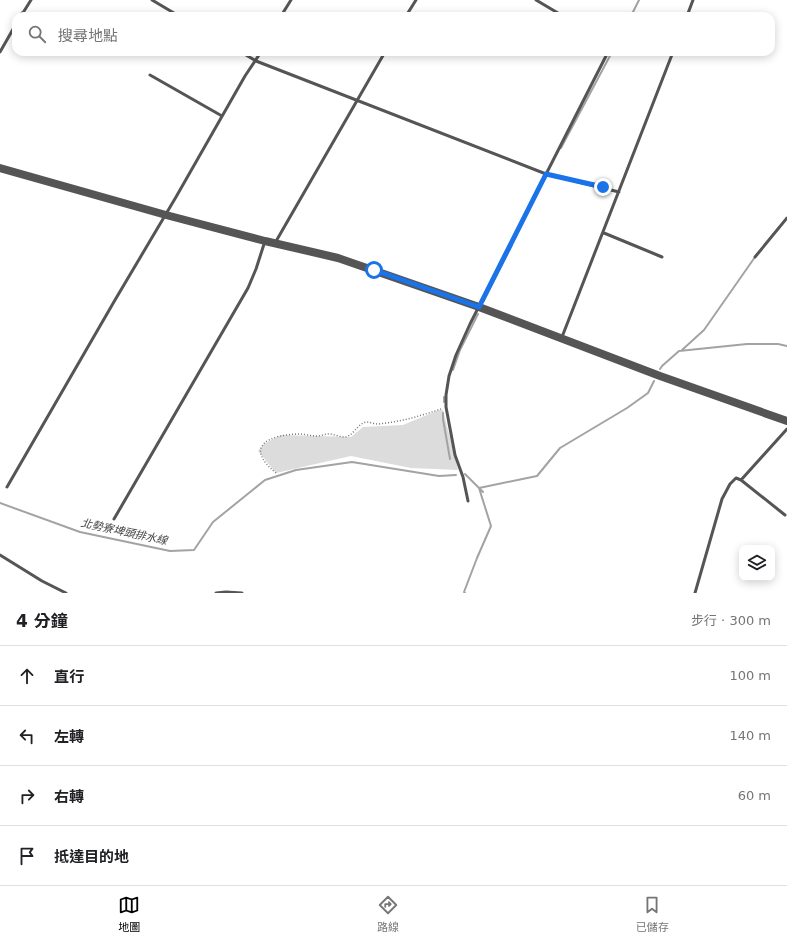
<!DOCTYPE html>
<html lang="zh-TW">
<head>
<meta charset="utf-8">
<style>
	body { margin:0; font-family:"DejaVu Sans","Noto Sans TC",sans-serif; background:#f2f2f2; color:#202124 }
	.controls { position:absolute; right:12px; bottom:12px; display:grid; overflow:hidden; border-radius:8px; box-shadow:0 2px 10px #0003 }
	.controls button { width:36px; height:36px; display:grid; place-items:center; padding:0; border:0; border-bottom:1px solid #e0e0e0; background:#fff; color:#202124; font:20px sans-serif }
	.stop { position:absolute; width:12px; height:12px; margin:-9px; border:3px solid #1a73e8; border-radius:50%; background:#fff }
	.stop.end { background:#1a73e8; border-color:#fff; box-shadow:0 1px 4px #0008 }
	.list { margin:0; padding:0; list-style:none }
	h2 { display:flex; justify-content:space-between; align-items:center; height:52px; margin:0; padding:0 16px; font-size:17px }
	h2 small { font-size:13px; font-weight:400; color:#757577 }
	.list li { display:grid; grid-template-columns:26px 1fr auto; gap:12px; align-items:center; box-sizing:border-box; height:60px; padding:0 16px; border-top:1px solid #e0e0e0 }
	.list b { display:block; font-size:15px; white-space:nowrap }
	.list em { font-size:13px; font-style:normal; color:#757577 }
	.icon { flex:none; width:22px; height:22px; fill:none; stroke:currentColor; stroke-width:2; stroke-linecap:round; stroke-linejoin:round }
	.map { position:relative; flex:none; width:787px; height:593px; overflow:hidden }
	.search { position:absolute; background:#fff; box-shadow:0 2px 10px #0003; left:12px; right:12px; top:12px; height:44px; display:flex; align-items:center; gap:10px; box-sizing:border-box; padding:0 14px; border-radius:12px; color:#757577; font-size:15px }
	.sheet { height:292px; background:#fff }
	nav { display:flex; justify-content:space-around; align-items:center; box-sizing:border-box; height:56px; border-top:1px solid #e0e0e0; background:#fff; font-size:11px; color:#757577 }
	nav a { display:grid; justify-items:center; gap:2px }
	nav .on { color:#000 }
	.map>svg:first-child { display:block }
	.green { fill:#dcdcdc }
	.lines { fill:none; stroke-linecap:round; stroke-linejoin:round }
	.stream { stroke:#a3a3a3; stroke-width:2 }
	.path { stroke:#777; stroke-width:1.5; stroke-dasharray:1 2; stroke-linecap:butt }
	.service { stroke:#555; stroke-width:3 }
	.tertiary { stroke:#555; stroke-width:8 }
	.route { stroke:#1a73e8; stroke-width:5 }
	.labels { text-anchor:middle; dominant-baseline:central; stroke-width:3; stroke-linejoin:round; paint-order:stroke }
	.water-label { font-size:11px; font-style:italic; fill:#444; stroke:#fff }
</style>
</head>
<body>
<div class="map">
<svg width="787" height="593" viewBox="0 0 787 593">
	<rect width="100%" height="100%" fill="#fff"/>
	<!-- green -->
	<path class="green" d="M 439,410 L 443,410 L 458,470 L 411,468 L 351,456 L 276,473 L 258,451 L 264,444 L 281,435 L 351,437 L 363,427 L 403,425 Z"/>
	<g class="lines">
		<!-- stream -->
		<path class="stream" d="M 631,16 L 639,0
			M 561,148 L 612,52
			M 483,302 L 512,245
			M 682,350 L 704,330 L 755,257
			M 660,369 L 662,366 L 679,351 L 747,344 L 778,344 L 787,346
			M 453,370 L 460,350 L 478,314
			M 444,402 L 444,397
			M 443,413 L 443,419 L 450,459
			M 465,474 L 483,492
			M 479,488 L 537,476 L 560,448 L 627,408 L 648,393 L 654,381
			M 0,503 L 80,532 L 170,551 L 194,550 L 213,522 L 265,480 L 296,470 L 352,462 L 439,476 L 456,475
			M 465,593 L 464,592 L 477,558 L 491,526 L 479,488"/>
		<!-- path -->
		<path class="path" d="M 276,473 C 243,446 269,435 298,434 C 304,434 311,436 317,436 C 321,436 325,434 329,434 C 334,434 339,437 344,437 C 353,437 357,424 366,422 C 370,422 374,424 378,424 C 400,422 420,416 441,409"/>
		<!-- service -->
		<path class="service" d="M 152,0 L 179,16
			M 536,0 L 563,16
			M 22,13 L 28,16
			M 21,16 L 31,0
			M 281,16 L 291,0
			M 406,16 L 416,0
			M 687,16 L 693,0
			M 0,52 L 16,24
			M 241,52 L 256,61 L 546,174 L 619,192
			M 150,75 L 222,116
			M 604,233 L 662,257
			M 275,243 L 385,52
			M 755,257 L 787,218
			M 562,337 L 673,52
			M 7,487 L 115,300 L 176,197 L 245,76 L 261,52
			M 468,501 L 463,477 L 455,455 L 446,407 L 446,395 L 449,376 L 456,355 L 470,324 L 608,52
			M 785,515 L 741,480 L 787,429
			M 114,519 L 248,288 L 256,269 L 265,241
			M 0,555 L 42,581 L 66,593
			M 216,593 L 226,592 L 242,593
			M 695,593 L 722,499 L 730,484 L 736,478 L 741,480"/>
		<!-- tertiary -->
		<path class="tertiary" d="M 0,168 L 166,215 L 265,241 L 338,258 L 479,307 L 660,376 L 787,421"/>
	</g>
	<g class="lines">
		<!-- route -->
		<path class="route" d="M 374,270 L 479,307 L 546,174 L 603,187"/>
	</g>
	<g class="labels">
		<!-- water labels -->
		<g class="water-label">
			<text transform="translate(124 532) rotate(12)">北勢寮埤頭排水線</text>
		</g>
	</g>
</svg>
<div class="controls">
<button><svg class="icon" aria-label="layers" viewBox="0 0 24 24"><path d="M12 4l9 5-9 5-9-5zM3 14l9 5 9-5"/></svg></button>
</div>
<div class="stop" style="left:374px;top:270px"></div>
<div class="stop end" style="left:603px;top:187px"></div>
<div class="search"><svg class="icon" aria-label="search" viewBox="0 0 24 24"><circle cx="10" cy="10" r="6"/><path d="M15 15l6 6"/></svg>搜尋地點</div>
</div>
<section class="sheet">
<h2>4 分鐘<small>步行 · 300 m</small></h2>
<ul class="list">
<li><svg class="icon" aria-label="ahead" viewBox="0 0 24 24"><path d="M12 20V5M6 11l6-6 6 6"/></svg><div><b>直行</b></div><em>100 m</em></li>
<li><svg class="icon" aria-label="left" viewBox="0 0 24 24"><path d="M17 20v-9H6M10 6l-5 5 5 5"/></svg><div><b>左轉</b></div><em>140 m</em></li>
<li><svg class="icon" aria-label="right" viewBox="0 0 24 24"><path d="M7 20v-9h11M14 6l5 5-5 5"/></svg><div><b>右轉</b></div><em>60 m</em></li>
<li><svg class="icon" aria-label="arrive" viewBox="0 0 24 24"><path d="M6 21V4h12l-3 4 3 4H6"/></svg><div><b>抵達目的地</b></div></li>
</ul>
</section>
<nav>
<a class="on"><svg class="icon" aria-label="map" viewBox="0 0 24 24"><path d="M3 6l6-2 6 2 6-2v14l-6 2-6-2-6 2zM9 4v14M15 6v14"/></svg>地圖</a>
<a><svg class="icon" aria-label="directions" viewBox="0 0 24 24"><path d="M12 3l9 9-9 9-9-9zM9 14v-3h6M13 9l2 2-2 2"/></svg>路線</a>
<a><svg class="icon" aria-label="saved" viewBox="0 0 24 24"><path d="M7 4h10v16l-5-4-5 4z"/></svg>已儲存</a>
</nav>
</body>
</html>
